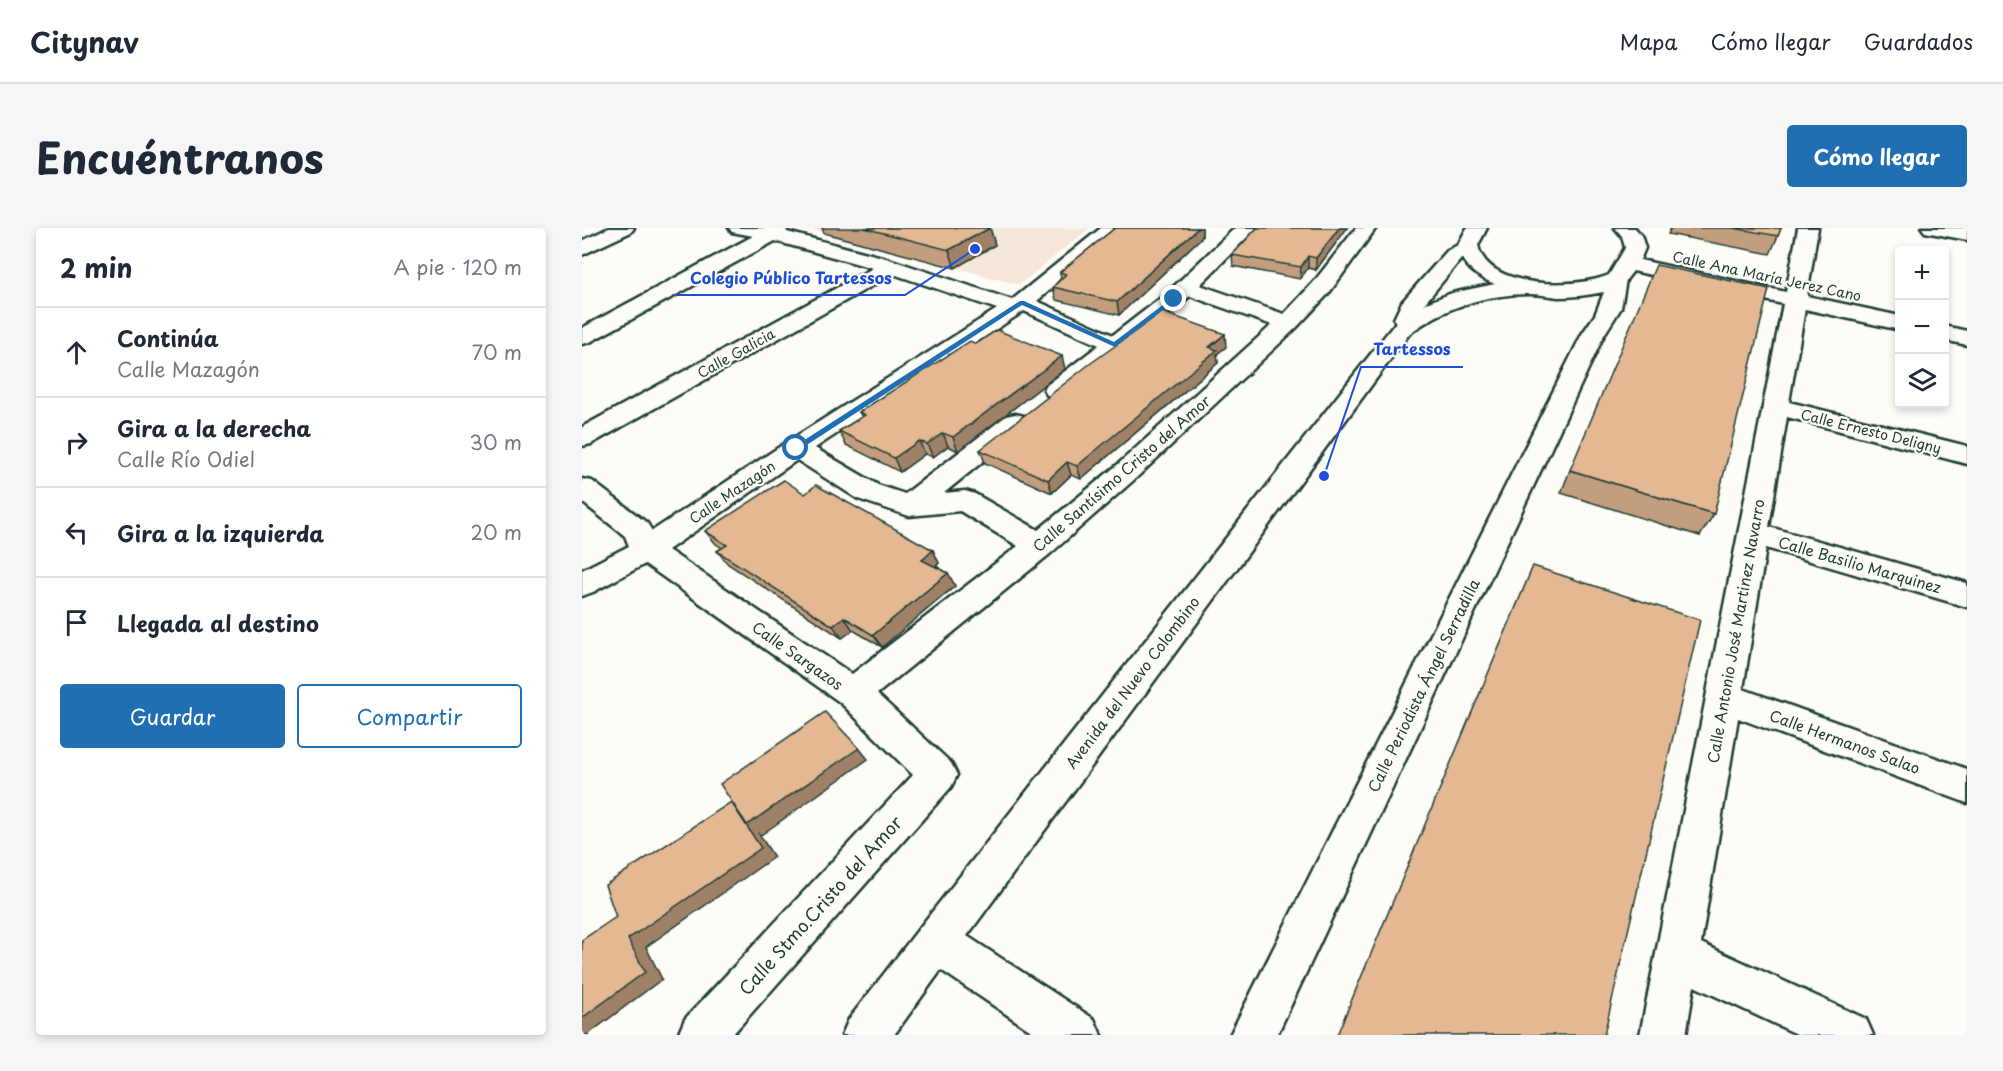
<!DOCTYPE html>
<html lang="es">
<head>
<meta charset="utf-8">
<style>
	body { margin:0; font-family:"Playpen Sans",sans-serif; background:#f6f6f7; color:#1f2937 }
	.controls { position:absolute; right:18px; top:18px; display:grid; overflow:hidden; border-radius:6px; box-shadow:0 3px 9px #0003 }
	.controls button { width:54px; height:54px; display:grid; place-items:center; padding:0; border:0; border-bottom:2px solid #e0e1e3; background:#fff; color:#1f2937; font:30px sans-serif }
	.stop { position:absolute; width:18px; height:18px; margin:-14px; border:4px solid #1f6fb2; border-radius:50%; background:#fff }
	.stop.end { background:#1f6fb2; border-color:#fff; box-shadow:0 2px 6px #0008 }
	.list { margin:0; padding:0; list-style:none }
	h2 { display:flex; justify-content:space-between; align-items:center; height:78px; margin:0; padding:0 24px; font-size:26px }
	h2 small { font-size:20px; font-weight:400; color:#747a83 }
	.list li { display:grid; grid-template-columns:39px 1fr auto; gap:18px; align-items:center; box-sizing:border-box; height:90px; padding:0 24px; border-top:2px solid #e0e1e3 }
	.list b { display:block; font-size:22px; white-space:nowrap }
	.list p { margin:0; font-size:20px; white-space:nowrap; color:#747a83 }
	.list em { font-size:20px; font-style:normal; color:#747a83 }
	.actions { display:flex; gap:12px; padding:18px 24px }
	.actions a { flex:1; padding:14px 0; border:2px solid #1f6fb2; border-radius:6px; text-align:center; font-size:21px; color:#1f6fb2 }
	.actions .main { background:#1f6fb2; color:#fff }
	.icon { flex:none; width:33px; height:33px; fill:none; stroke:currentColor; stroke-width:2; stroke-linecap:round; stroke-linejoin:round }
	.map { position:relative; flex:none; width:1385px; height:807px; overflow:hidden; border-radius:6px }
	header { display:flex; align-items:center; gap:36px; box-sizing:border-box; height:84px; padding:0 30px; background:#fff; border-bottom:2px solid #e0e1e3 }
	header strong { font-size:28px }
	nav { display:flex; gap:33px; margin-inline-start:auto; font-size:21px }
	.intro { display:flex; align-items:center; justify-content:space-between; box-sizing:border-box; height:144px; padding:0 36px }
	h1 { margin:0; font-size:42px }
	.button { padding:15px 27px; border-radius:6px; background:#1f6fb2; color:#fff; font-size:21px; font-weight:700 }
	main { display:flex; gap:36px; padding:0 36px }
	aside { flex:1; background:#fff; border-radius:6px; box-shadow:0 3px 9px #0003 }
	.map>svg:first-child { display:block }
	.built { fill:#f5e8d9 }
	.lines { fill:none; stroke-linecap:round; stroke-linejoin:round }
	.minor-casing { stroke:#1f3d34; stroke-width:5 }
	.minor { fill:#fdfcf7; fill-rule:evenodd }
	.wall { fill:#c39e7e; stroke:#1f3d34; stroke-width:1.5 }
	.shaded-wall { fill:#9f8167; stroke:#1f3d34; stroke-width:1.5 }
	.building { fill:#e3b893; stroke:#1f3d34; stroke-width:1.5 }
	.route { fill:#1f6fb2 }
	.labels { text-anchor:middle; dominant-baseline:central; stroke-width:4.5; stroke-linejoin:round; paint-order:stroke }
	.far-street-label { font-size:14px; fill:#1f3d34; stroke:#fdfcf7 }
	.street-label { font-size:15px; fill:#1f3d34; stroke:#fdfcf7 }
	.near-street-label { font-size:18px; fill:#1f3d34; stroke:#fdfcf7 }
	.leader { fill:none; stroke:#1d4ed8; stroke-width:2 }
	.callout-dot { fill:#1d4ed8; stroke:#fdfcf7; stroke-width:2 }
	.callout-label { font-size:16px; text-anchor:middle; font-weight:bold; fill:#1d4ed8; stroke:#fdfcf7; stroke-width:4.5; stroke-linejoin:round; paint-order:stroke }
</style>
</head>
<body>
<header>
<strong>Citynav</strong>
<nav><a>Mapa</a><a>Cómo llegar</a><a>Guardados</a></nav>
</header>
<div class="intro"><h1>Encuéntranos</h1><a class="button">Cómo llegar</a></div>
<main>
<aside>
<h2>2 min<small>A pie · 120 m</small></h2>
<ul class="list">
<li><svg class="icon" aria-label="ahead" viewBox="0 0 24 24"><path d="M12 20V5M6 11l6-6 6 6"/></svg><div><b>Continúa</b><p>Calle Mazagón</p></div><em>70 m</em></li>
<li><svg class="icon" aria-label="right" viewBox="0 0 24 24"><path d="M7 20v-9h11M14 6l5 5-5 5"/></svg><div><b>Gira a la derecha</b><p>Calle Río Odiel</p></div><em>30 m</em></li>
<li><svg class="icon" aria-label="left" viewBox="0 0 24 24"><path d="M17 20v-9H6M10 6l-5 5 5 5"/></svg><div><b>Gira a la izquierda</b></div><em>20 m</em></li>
<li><svg class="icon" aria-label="arrive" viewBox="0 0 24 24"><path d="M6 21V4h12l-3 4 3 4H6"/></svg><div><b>Llegada al destino</b></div></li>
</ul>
<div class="actions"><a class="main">Guardar</a><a>Compartir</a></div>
</aside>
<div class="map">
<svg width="1385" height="807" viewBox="0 0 1385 807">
	<rect width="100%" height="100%" fill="#fdfcf7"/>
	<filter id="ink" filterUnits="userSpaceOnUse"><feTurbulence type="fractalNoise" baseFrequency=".0167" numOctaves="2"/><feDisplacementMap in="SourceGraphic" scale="12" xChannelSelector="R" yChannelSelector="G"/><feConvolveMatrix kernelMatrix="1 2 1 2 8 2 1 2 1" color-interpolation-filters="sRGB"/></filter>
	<g filter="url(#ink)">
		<!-- built -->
		<path class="built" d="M 225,0 L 508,0 L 437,57 Z"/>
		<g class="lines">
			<!-- minor casing -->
			<g class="minor-casing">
				<path id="minor" d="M 27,0 L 52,0 L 49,4 L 0,27 L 0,13 Z
					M 147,0 L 204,0 L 205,4 L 304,30 L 430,72 L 519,0 L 541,0 L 455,73 L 531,107 L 584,66 L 653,0 L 674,0 L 618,57 L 702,86 L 731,55 L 774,0 L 794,0 L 747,65 L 714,100 L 554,250 L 469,325 L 295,466 L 369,535 L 375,547 L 369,559 L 150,807 L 96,807 L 103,791 L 331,547 L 259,475 L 63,336 L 11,364 L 0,368 L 0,342 L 47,318 L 43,308 L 0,274 L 0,251 L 10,253 L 65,295 L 70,303 L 205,214 L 415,81 L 311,46 L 9,216 L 0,218 L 0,199 L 291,40 L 193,13 L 8,114 L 0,116 L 0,100 L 171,8 L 150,4 ZM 608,68 L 690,97 L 534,238 L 456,302 L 393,266 L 383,263 L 362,265 L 442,200 L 446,194 L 442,188 L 433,186 L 424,188 L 323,266 L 296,257 L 233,220 L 442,83 L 517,117 L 465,157 L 462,162 L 465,167 L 474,169 L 483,167 ZM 215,232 L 276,271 L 327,288 L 378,283 L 436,318 L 270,446 L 86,322 Z
					M 885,0 L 905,0 L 896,17 C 904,62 995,61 1027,47 L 1043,20 L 1040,8 L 1033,0 L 1053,0 L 1059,7 L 1063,20 L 1058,32 L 1204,64 L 1216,0 L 1236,0 L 1225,68 L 1318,88 L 1318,102 L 1223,81 L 1207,174 L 1385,218 L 1385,236 L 1205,189 L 1187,299 L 1385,355 L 1385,379 L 1184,320 L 1161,461 L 1385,541 L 1385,575 L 1156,490 L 1119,715 L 1284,791 L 1291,807 L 1217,807 L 1112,758 L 1104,807 L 1058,807 L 1201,76 L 1051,43 L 1044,52 L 1039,80 L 1022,107 L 695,807 L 648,807 L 1000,106 L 1013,87 L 1022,64 C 1007,67 991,69 976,69 C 967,68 957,66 948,66 C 904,66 862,79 827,106 L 385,708 L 512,791 L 519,807 L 455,807 L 359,742 L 312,807 L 260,807 L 267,791 L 339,698 L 814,94 L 812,91 L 820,74 L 866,22 L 876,17 ZM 880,30 C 887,44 900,51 913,56 L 870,65 L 842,76 Z
					M 1340,0 L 1385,0 L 1385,12 L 1343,4 Z
					M 1362,98 L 1385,103 L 1385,117 L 1362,112 Z"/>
			</g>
			<!-- minor -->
			<use href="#minor" class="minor"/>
		</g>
		<!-- wall -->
		<path class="wall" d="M 240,0 L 408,0 L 413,17 L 373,40 L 242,5 Z
			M 533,0 L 620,0 L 620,9 L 537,87 L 474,72 L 471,59 L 479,50 L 478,44 Z
			M 675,0 L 765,0 L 734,42 L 726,40 L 718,51 L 651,38 L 650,27 Z
			M 1089,0 L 1199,0 L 1196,8 L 1188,26 L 1086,6 Z
			M 394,116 L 483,141 L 376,223 L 366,218 L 351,229 L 343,226 L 318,244 L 264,217 L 257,203 L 280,189 L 277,184 Z
			M 644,119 L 635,126 L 636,135 L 595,170 L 499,251 L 489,247 L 470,265 L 403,235 L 398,222 Z
			M 988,242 L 1132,286 L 1118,308 L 979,265 Z
			M 223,266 L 351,322 L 357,335 L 354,338 L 366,345 L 373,358 L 300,419 L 271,402 L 260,410 L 146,336 L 135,323 L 140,320 L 134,316 L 123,303 Z"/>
		<!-- shaded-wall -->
		<path class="shaded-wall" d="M 408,0 L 413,17 L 373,40 L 367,22 Z
			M 616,0 L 620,0 L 620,9 L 537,87 L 535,74 Z
			M 757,0 L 765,0 L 734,42 L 734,30 Z
			M 726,28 L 726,40 L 718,51 L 719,39 Z
			M 643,106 L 644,119 L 635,126 L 636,135 L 499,251 L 495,238 Z
			M 480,128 L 483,141 L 376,223 L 371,209 Z
			M 361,205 L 366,218 L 351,229 L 345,216 Z
			M 337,213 L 343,226 L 318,244 L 312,230 Z
			M 485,234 L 489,247 L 470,265 L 466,252 Z
			M 351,322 L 357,335 L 347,345 L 340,332 Z
			M 366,345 L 373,358 L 300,419 L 291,407 Z
			M 262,389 L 271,402 L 260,410 L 251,398 Z
			M 277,520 L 286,531 L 179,607 L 177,606 L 192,629 L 64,719 L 80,751 L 5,807 L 0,807 L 0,790 L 46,711 L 149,574 Z"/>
		<!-- building -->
		<path class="building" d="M 282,0 L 408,0 L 367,22 Z
			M 533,0 L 616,0 L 535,74 L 471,59 L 484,46 L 478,44 Z
			M 675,0 L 757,0 L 734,30 L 726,28 L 719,39 L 650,27 Z
			M 1151,0 L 1199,0 L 1196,8 Z
			M 1074,37 L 1187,61 L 1132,286 L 988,242 Z
			M 580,84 L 643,106 L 627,119 L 635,122 L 495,238 L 485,234 L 466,252 L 398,222 L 505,138 Z
			M 415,102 L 480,128 L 371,209 L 361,205 L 345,216 L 337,213 L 312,230 L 257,203 L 283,187 L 277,184 L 388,113 L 394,116 Z
			M 202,252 L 223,266 L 234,257 L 351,322 L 340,332 L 366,345 L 291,407 L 262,389 L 251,398 L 135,323 L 145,317 L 123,303 Z
			M 951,338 L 1118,392 L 1022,807 L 755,807 Z
			M 243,484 L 277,520 L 165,597 L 138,556 Z
			M 149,574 L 179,620 L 46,711 L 63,744 L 0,790 L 0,712 L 34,689 L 23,657 Z"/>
	</g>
	<!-- route -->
	<path class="route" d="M 590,70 L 595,71 L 533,119 L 440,77 L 217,222 L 210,220 L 438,73 L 442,73 L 532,114 Z"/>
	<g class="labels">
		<!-- far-street labels -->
		<g class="far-street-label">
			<text transform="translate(1185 48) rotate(12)">Calle Ana María Jerez Cano</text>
			<text transform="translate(154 125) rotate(-29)">Calle Galicia</text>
			<text transform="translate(1289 203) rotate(14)">Calle Ernesto Deligny</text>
			<text transform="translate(150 264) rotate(-34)">Calle Mazagón</text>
		</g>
		<!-- street labels -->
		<g class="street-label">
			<text transform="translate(539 245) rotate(-41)">Calle Santísimo Cristo del Amor</text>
			<text transform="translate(1278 336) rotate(16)">Calle Basilio Marquinez</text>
			<text transform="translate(1153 403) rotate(-80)">Calle Antonio José Martinez Navarro</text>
			<text transform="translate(216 427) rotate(35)">Calle Sargazos</text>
			<text transform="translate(550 454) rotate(-53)">Avenida del Nuevo Colombino</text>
			<text transform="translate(841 457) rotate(-64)">Calle Periodista Ángel Serradilla</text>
			<text transform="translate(1263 513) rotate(20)">Calle Hermanos Salao</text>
		</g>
		<!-- near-street labels -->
		<g class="near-street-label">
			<text transform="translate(238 677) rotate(-48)">Calle Stmo.Cristo del Amor</text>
		</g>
	</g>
	<!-- callouts -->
	<path class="leader" d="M393 21L323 67H95M742 248L779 139H881"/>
	<g class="callout-dot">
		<circle cx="393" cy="21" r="6"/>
		<circle cx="742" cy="248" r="6"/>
	</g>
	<g class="callout-label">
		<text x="209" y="56">Colegio Público Tartessos</text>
		<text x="830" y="127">Tartessos</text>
	</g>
</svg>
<div class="controls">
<button>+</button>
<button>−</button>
<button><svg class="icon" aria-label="layers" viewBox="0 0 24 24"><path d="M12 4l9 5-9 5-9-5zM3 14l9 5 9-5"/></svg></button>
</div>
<div class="stop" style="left:214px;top:220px"></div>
<div class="stop end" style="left:592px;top:71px"></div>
</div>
</main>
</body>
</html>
